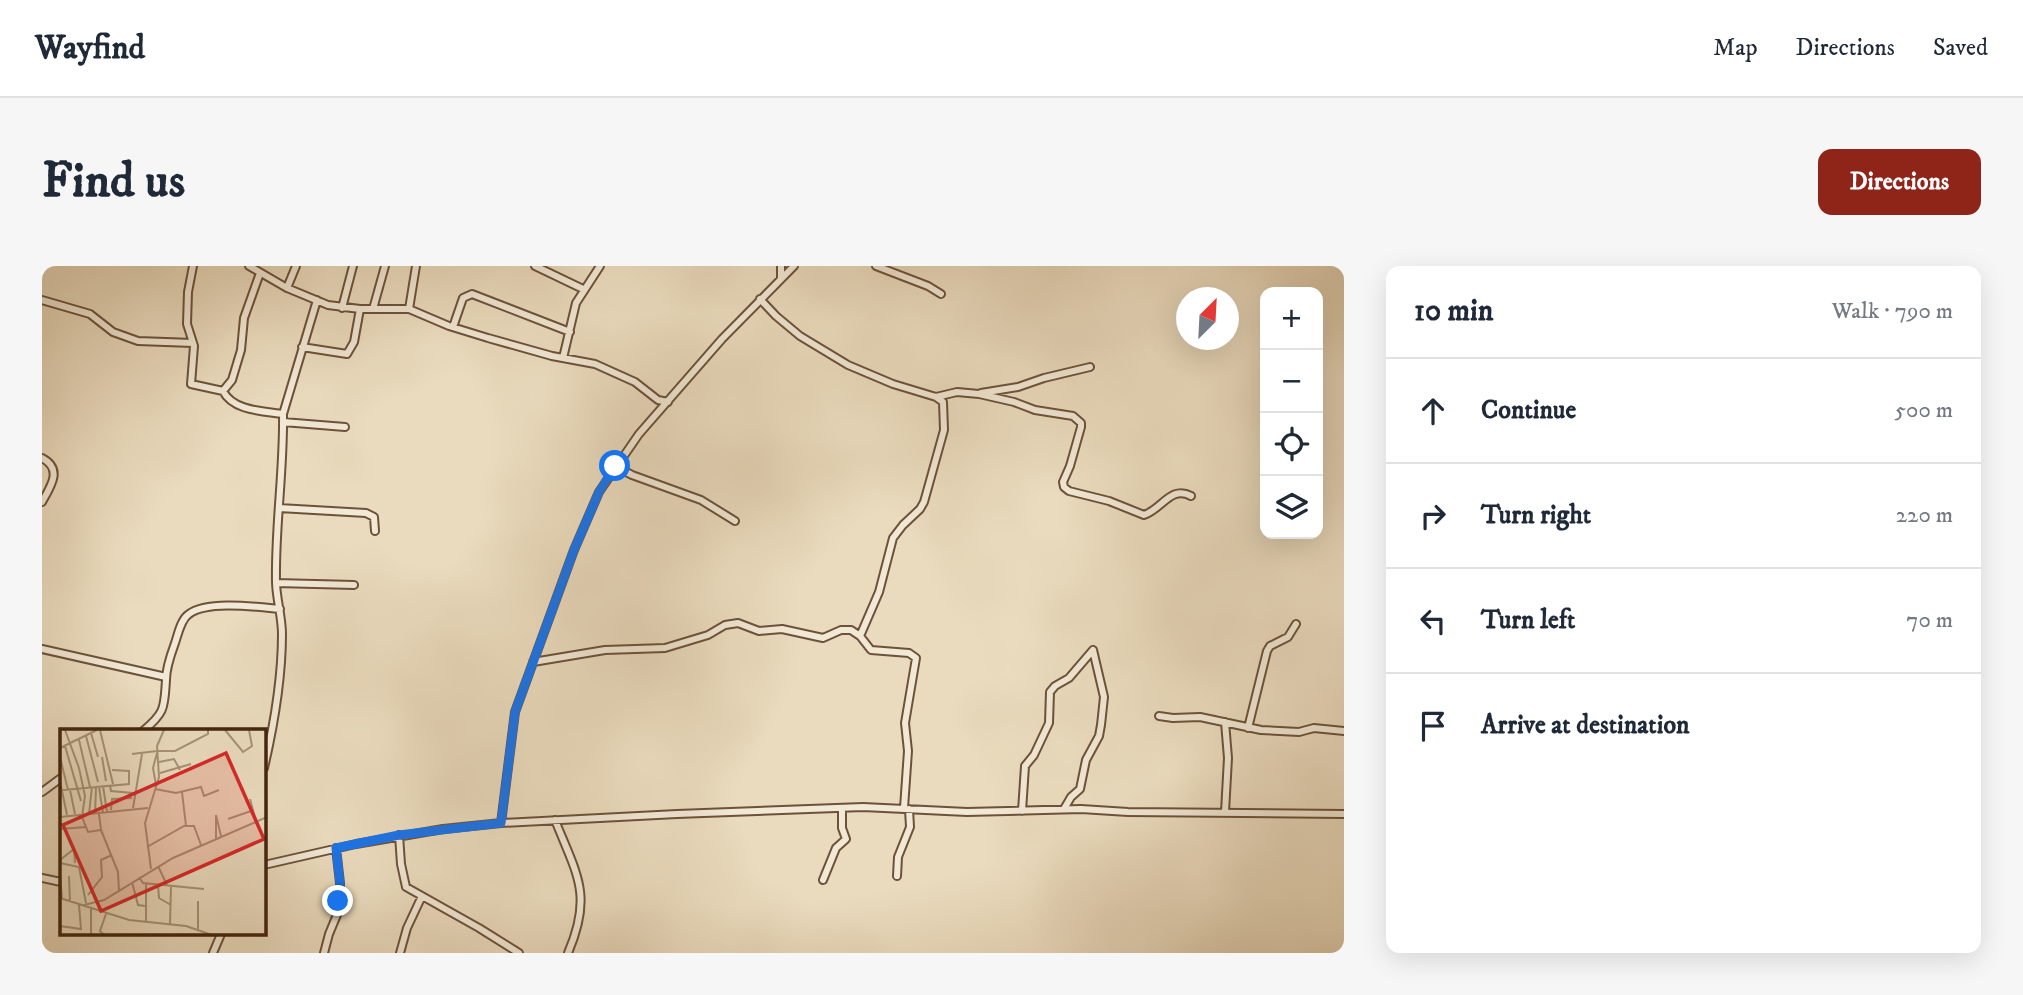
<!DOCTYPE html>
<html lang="en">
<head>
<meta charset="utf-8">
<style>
	body { margin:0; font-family:"IM FELL DW Pica",serif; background:#f6f6f7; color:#1f2937 }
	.controls { position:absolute; right:21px; top:21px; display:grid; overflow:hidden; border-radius:14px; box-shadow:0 7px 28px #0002 }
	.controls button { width:63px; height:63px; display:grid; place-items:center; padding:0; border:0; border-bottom:2px solid #e0e1e3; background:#fff; color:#1f2937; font:35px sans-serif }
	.compass { position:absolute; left:1134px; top:21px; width:63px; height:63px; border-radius:50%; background:#fff; box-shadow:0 7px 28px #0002; rotate:24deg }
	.stop { position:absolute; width:21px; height:21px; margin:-16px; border:5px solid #1a73e8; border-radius:50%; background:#fff }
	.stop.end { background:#1a73e8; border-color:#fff; box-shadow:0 2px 7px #0008 }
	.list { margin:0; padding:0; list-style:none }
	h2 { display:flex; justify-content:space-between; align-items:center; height:91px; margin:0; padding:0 28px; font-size:30px }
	h2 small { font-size:23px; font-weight:400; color:#747a83 }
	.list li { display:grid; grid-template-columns:46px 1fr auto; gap:21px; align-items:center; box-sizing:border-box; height:105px; padding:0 28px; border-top:2px solid #e0e1e3 }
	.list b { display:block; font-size:26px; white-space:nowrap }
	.list em { font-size:23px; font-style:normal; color:#747a83 }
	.icon { flex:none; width:38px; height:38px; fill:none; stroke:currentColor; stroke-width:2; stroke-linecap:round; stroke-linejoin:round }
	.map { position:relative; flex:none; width:1302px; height:687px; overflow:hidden; border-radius:14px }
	header { display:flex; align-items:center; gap:42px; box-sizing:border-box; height:98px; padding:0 35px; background:#fff; border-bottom:2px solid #e0e1e3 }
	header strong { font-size:33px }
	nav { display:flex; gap:38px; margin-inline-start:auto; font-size:24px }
	.intro { display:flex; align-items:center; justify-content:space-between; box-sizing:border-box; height:168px; padding:0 42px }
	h1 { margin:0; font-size:49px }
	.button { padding:18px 32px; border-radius:14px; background:#8f2418; color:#fff; font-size:24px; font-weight:700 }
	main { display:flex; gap:42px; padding:0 42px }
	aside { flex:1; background:#fff; border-radius:14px; box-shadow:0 7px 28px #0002 }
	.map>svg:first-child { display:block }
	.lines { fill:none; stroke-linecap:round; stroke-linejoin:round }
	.minor-casing { stroke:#6d5239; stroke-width:10 }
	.minor { stroke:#f1e8d5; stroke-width:6 }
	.route { stroke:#1a73e8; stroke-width:9 }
	.inset-road { fill:none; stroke:#a79277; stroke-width:2 }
	.view { fill:#d62828; fill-opacity:0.15; stroke:#d62828; stroke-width:3.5 }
	.inset-edge { fill:none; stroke:#43250d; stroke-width:3.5 }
</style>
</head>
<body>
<header>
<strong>Wayfind</strong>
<nav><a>Map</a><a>Directions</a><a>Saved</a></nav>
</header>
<div class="intro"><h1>Find us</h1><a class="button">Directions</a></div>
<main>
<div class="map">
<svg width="1302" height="687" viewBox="0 0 1302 687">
	<rect width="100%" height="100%" fill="#eadbbe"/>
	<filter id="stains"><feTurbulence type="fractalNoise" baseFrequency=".00286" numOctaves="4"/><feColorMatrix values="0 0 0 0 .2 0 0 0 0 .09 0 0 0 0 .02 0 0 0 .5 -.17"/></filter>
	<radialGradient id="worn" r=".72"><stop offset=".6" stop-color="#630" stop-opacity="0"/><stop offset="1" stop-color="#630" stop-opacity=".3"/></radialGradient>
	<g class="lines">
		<!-- minor casing -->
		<g class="minor-casing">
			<path id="minor" d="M 151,0 L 146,26 L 145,58 L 152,80 L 149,118 L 181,125 C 191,145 221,145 241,148 L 275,34
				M 207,0 L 245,22 L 286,39 L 318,43 L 367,43 L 407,60 L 446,72 L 510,90 L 553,98 L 593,116 L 616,134 L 626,136
				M 493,0 L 541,23
				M 834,0 L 886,20 L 899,28
				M 739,12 L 739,0
				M 245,22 L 254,0
				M 718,33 L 734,50 L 758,70 L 806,99 L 851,118 L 894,131 L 915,126 L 937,128 L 972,136 L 993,144 L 1031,150 L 1039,157 L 1039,161 L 1028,200 L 1021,216 L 1022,221 L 1027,225 L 1067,235 L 1102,249 C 1120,243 1129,219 1149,230
				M 0,34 L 48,48 L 71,66 L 96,75 L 151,77
				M 300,42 L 311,0
				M 331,43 L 343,0
				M 367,43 L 374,0
				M 411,61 L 421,32 L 430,28 L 528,66
				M 260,81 L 305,88 L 312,76 L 318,43
				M 521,92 L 534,37 L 558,0
				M 181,125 L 190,114 L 199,84 L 202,52 L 218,7
				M 939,127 L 976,121 L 1002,112 L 1048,101
				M 241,156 L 303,161
				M 0,192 C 21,203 9,220 0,236
				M 573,200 L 590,209 L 659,234 L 693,255
				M 237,242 L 324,247 L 332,251 L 333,265
				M 234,317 L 312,319
				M 818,370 L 837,326 L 851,272 L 861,259 L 878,243 L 882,236 L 902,164 L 901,136 L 894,131
				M 0,383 L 124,411
				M 491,396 L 563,384 L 623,382 L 666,369 L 683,359 L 696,357 L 717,365 L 740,363 L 781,372 L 799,364 L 809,364 L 818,370 L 829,384 L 867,387 L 874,392 L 863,457 L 866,485 L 862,542
				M 1117,450 L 1131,452 L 1158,451 L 1219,464 L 1257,466 L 1272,462 L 1302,465
				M 1206,462 L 1225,385 L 1228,380 L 1246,371 L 1254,358
				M 101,465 C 124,446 122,441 124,414 C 124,401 129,388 133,377 C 136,368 139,353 147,348 C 165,334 216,341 238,343
				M 222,502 C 232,459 240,412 240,368 C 240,350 234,332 234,315 C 233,259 242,204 241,148
				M 0,526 L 19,512
				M 1022,543 L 1029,531 L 1038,523 L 1044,494 L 1057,470 L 1059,459 L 1062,431 L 1051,384
				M 980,545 L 983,500 L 992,489 L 1007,457 L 1008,426 L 1013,420 L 1027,412 L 1051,384
				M 1183,546 L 1186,492 L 1183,456
				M 513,554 C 535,609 551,629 526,687
				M 459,557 L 473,446 L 532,284 L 557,226 L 597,168 L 680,73 L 752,0
				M 357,569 L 359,598 L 364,621 L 437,662 L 477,687
				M 222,599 L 314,578 L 401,563 L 459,557 L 635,548 L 821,541 L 925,546 L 1039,543 L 1086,546 L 1302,548
				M 855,610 L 856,591 L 868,561 L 867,543
				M 0,612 L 19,616
				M 781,614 L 794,582 L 804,573 L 800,562 L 800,542
				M 171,687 L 179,668
				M 282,687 L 287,668 L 297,644 L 298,617 L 294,582
				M 358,687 L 365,662 L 380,630"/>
		</g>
		<!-- minor -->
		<use href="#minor" class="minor"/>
	</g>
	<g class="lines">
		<!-- route -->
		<path class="route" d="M 296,635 L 298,617 L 294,582 L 357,569 L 459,557 L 473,446 L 532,284 L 557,226 L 573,200"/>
	</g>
	<!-- overview -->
	<g transform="translate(18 463)">
		<rect width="206" height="206" fill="#eadbbe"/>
		<path class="inset-road" d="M 5,1 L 19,39 L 25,67 L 22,88 L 28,103 L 41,101 L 39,85M 40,1 L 53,55M 165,1 L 183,23 L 192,17 L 189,1M 31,4 L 38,28M 26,7 L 38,53M 19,11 L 30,58M 5,17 L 21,72M 0,19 L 37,1M 97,22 L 115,22 L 148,5 L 148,1M 72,25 L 97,22M 0,28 L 8,61M 42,28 L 46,52M 99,33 L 114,30 L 120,41M 100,44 L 131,35M 0,52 L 7,86M 50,56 L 51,62 L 73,64M 96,56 L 93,39 L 97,24M 43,57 L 47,83M 36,58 L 69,55 L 69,42 L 52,41M 39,58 L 43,84M 95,60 L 116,64 L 141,58 L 144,67 L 159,61M 3,61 L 36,58 L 35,85M 10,61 L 15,85M 122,63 L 126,97M 190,70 L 196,92M 73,79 L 82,25M 51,81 L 52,70 L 72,69M 29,85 L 32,58M 156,86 L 161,107M 0,88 L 88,79M 168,90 L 194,81M 0,100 L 26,98M 41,101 L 58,143 L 59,163M 156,110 L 156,86M 87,118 L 124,97 L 134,97 L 141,116M 0,131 L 14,120 L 15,134M 0,134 L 19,138 L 26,174M 98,137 L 107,156M 91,140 L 85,94 L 99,48 L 97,17 L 104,1M 0,146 L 2,169M 9,147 L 10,173M 79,148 L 83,154 L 144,160M 72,153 L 78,176 L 85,177M 86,154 L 86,193M 98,156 L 99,169 L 111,176M 28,166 L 42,148 L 41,131 L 52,126M 0,169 L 69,191 L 126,197 L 152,206M 138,172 L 138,200M 24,176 L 44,171 L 113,129 L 207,88M 31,180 L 31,205M 110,195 L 111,158M 0,197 L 21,200 L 19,176M 44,206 L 40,202 L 46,185"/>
		<path class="view" d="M 166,24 L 204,110 L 41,182 L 3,96 Z"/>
		<rect width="206" height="206" class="inset-edge"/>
	</g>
	<rect width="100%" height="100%" filter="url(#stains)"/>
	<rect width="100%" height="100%" fill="url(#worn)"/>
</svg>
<div class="controls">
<button>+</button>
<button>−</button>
<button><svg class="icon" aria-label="locate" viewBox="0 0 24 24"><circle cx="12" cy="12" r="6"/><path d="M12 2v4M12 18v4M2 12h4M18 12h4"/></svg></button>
<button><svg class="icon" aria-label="layers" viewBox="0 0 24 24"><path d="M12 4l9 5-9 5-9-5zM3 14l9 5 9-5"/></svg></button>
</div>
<svg class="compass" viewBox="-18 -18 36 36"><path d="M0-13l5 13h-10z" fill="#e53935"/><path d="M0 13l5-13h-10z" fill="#747a83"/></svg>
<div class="stop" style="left:573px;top:200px"></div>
<div class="stop end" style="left:296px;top:635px"></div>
</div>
<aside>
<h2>10 min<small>Walk · 790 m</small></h2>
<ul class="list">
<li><svg class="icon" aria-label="ahead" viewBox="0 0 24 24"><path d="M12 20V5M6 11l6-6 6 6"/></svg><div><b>Continue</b></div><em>500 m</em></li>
<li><svg class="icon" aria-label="right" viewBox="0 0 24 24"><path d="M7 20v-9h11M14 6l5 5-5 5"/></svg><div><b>Turn right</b></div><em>220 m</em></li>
<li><svg class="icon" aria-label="left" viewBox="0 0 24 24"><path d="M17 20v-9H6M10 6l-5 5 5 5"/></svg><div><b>Turn left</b></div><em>70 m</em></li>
<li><svg class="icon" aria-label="arrive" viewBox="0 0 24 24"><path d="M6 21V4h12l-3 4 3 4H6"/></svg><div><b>Arrive at destination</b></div></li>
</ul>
</aside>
</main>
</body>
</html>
